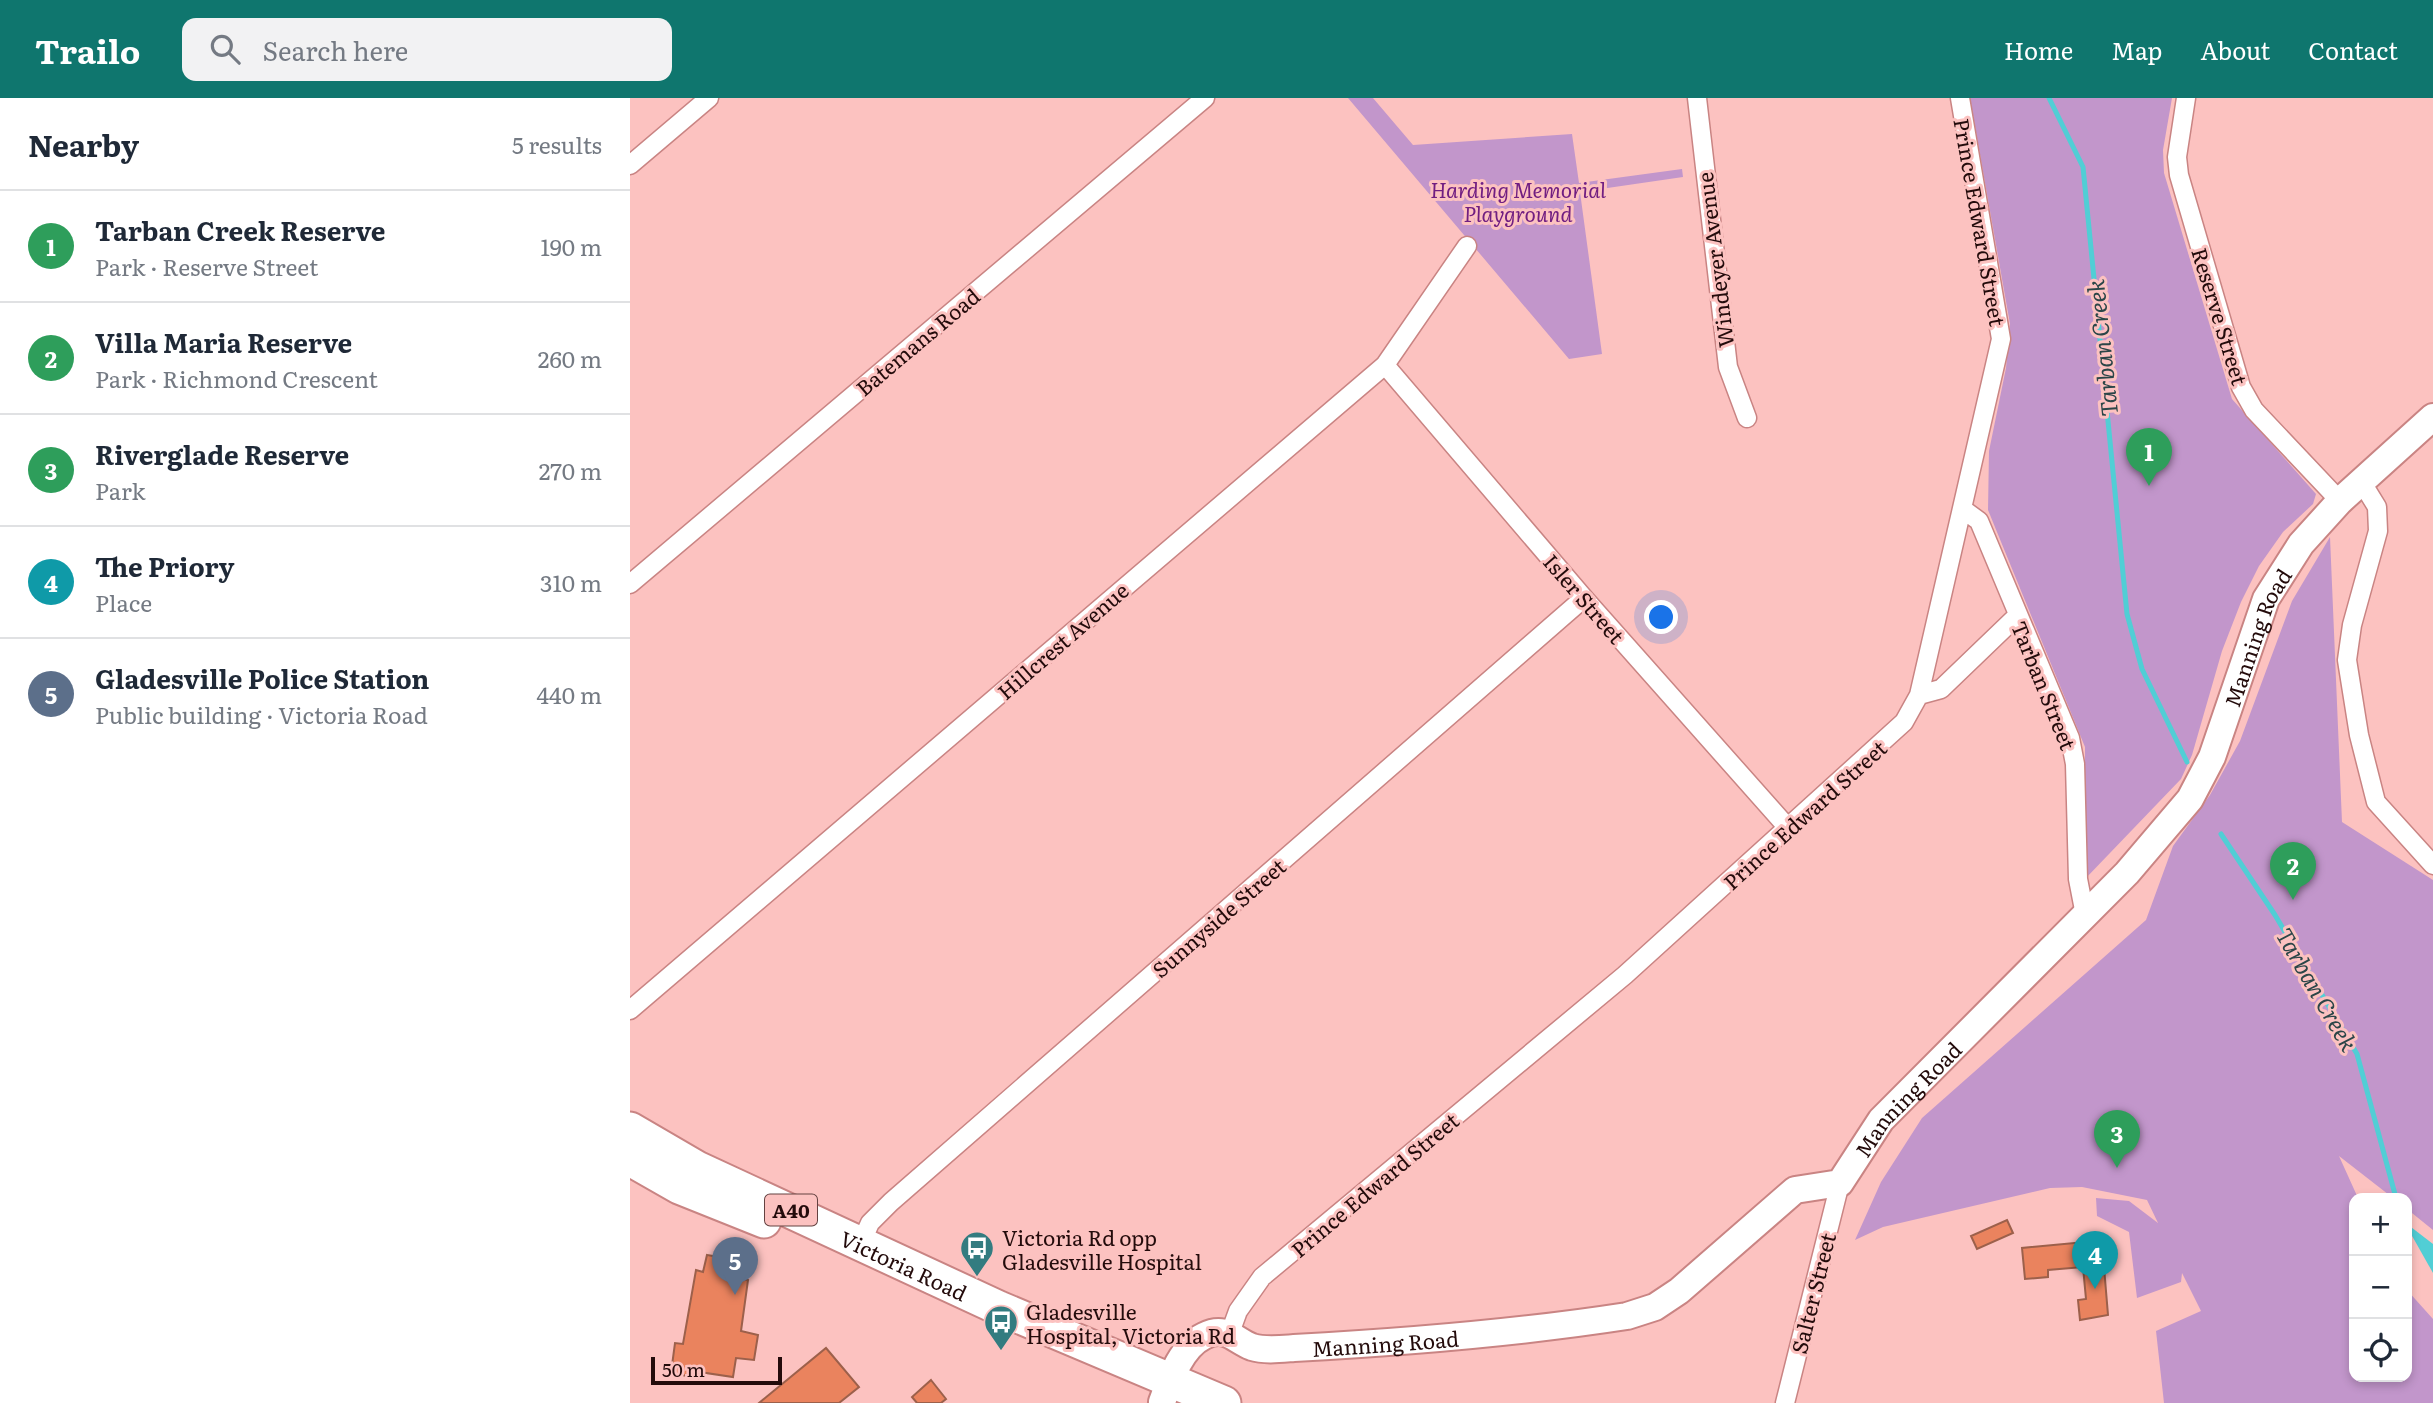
<!DOCTYPE html>
<html lang="en">
<head>
<meta charset="utf-8">
<style>
	body { margin:0; font-family:Literata,serif; background:#f2f2f3; color:#1f2937 }
	.controls { position:absolute; right:21px; bottom:21px; display:grid; overflow:hidden; border-radius:14px; box-shadow:0 4px 10px #0003 }
	.controls button { width:63px; height:63px; display:grid; place-items:center; padding:0; border:0; border-bottom:2px solid #e0e1e3; background:#fff; color:#1f2937; font:35px sans-serif }
	.scale { position:absolute; left:21px; bottom:18px; width:131px; box-sizing:border-box; padding-left:7px; border:4px solid #230b0b; border-top:0; font-size:19px; line-height:24px; white-space:nowrap; color:#230b0b; -webkit-text-stroke:5px #fcc2c0; paint-order:stroke }
	.you { position:absolute; left:1032px; top:520px; width:24px; height:24px; margin:-18px; border:5px solid #fff; border-radius:50%; background:#1a73e8; box-shadow:0 0 0 10px #1a73e833 }
	.badge { display:grid; place-items:center; width:46px; height:46px; border-radius:50%; background:#0f766e; color:#fff; font-size:23px; font-weight:700 }
	.pin { position:absolute; translate:-50% -58px; filter:drop-shadow(0 2px 4px #0008) }
	.pin::after { content:''; position:absolute; top:37px; width:24px; height:21px; background:inherit; clip-path:polygon(0 0,100% 0,50% 100%) }
	.list { margin:0; padding:0; list-style:none }
	h2 { display:flex; justify-content:space-between; align-items:center; height:91px; margin:0; padding:0 28px; font-size:30px }
	h2 small { font-size:23px; font-weight:400; color:#747a83 }
	.list li { display:grid; grid-template-columns:46px 1fr auto; gap:21px; align-items:center; box-sizing:border-box; height:112px; padding:0 28px; border-top:2px solid #e0e1e3 }
	.list b { display:block; font-size:26px; white-space:nowrap }
	.list p { margin:0; font-size:23px; white-space:nowrap; color:#747a83 }
	.list em { font-size:23px; font-style:normal; color:#747a83 }
	.icon { flex:none; width:38px; height:38px; fill:none; stroke:currentColor; stroke-width:2; stroke-linecap:round; stroke-linejoin:round }
	.map { position:relative; flex:none; width:1803px; height:1305px; overflow:hidden }
	header { display:flex; align-items:center; gap:42px; box-sizing:border-box; height:98px; padding:0 35px; background:#0f766e; color:#fff }
	header strong { font-size:33px }
	nav { display:flex; gap:38px; margin-inline-start:auto; font-size:24px }
	.search { width:490px; height:63px; background:#f2f2f3; display:flex; align-items:center; gap:18px; box-sizing:border-box; padding:0 24px; border-radius:14px; color:#747a83; font-size:26px }
	main { display:flex }
	aside { flex:1; background:#fff }
	.map>svg:first-child { display:block }
	.green { fill:#c296cb }
	.water { fill:#51ced5 }
	.lines { fill:none; stroke-linecap:round; stroke-linejoin:round }
	.stream { stroke:#51ced5; stroke-width:5 }
	.building { fill:#ea835e; stroke:#9c604b; stroke-width:2 }
	.street-casing { stroke:#c98483; stroke-width:21 }
	.secondary-casing { stroke:#c98483; stroke-width:30 }
	.highway-casing { stroke:#c98483; stroke-width:37 }
	.street { stroke:#fff; stroke-width:18 }
	.secondary { stroke:#fff; stroke-width:26 }
	.highway { stroke:#fff; stroke-width:33 }
	.labels { text-anchor:middle; dominant-baseline:central; stroke-width:6; stroke-linejoin:round; paint-order:stroke }
	.shield { fill:#fcc2c0; stroke:#644241; stroke-width:2 }
	.shield-label { font-size:19px; font-weight:bold; fill:#230b0b }
	.park-label { font-size:21px; font-style:italic; fill:#711e81; stroke:#fcc2c0 }
	.street-label { font-size:21px; fill:#230b0b; stroke:#fcc2c0 }
	.poi-label { font-size:21px; fill:#230b0b; stroke:#fcc2c0; text-anchor:start }
	.water-label { font-size:23px; font-style:italic; fill:#2b4648; stroke:#fcc2c0 }
</style>
</head>
<body>
<header>
<strong>Trailo</strong>
<div class="search"><svg class="icon" aria-label="search" viewBox="0 0 24 24"><circle cx="10" cy="10" r="6"/><path d="M15 15l6 6"/></svg>Search here</div>
<nav><a>Home</a><a>Map</a><a>About</a><a>Contact</a></nav>
</header>
<main>
<aside>
<h2>Nearby<small>5 results</small></h2>
<ul class="list">
<li><span class="badge" style="background:#2e9e5b">1</span><div><b>Tarban Creek Reserve</b><p>Park · Reserve Street</p></div><em>190 m</em></li>
<li><span class="badge" style="background:#2e9e5b">2</span><div><b>Villa Maria Reserve</b><p>Park · Richmond Crescent</p></div><em>260 m</em></li>
<li><span class="badge" style="background:#2e9e5b">3</span><div><b>Riverglade Reserve</b><p>Park</p></div><em>270 m</em></li>
<li><span class="badge" style="background:#0f9aa8">4</span><div><b>The Priory</b><p>Place</p></div><em>310 m</em></li>
<li><span class="badge" style="background:#5c6f8a">5</span><div><b>Gladesville Police Station</b><p>Public building · Victoria Road</p></div><em>440 m</em></li>
</ul>
</aside>
<div class="map">
<svg width="1803" height="1305" viewBox="0 0 1803 1305">
	<rect width="100%" height="100%" fill="#fcc2c0"/>
	<!-- green -->
	<path class="green" d="M 718,0 L 743,0 L 783,47 L 942,36 L 949,85 L 1052,71 L 1053,79 L 950,94 L 972,256 L 939,261 Z
		M 1340,0 L 1542,0 L 1533,52 L 1534,75 L 1602,301 L 1686,396 L 1683,406 L 1653,434 L 1629,468 L 1611,504 L 1592,553 L 1562,657 L 1551,681 L 1455,781 L 1455,649 L 1358,412 L 1359,353 L 1376,270 L 1380,226 Z
		M 1700,439 L 1712,724 L 1803,782 L 1803,1132 L 1777,1111 L 1777,1100 L 1763,1100 L 1709,1058 L 1728,1100 L 1724,1100 L 1724,1279 L 1777,1279 L 1777,1192 L 1803,1221 L 1803,1305 L 1534,1305 L 1526,1233 L 1571,1213 L 1552,1175 L 1551,1184 L 1507,1200 L 1499,1134 L 1467,1118 L 1466,1100 L 1499,1103 L 1528,1125 L 1517,1102 L 1452,1089 L 1420,1090 L 1253,1129 L 1225,1142 L 1251,1084 L 1292,1020 L 1516,822 L 1543,748 L 1580,697 L 1610,643 L 1662,503 Z"/>
	<!-- water -->
	<path class="water" d="M 1777,1126 L 1803,1146 L 1803,1175 L 1777,1129 Z"/>
	<g class="lines">
		<!-- stream -->
		<path class="stream" d="M 1419,0 L 1453,69 L 1497,516 L 1512,571 L 1557,664
			M 1591,736 L 1645,817 L 1727,956 L 1766,1100"/>
	</g>
	<!-- building -->
	<path class="building" d="M 1377,1122 L 1383,1135 L 1347,1151 L 1341,1138 Z
		M 1466,1143 L 1472,1145 L 1478,1217 L 1450,1222 L 1448,1202 L 1456,1201 L 1453,1169 L 1418,1172 L 1418,1179 L 1395,1181 L 1392,1150 Z
		M 77,1157 L 114,1163 L 112,1181 L 118,1182 L 111,1233 L 128,1237 L 124,1262 L 106,1260 L 103,1279 L 69,1274 L 68,1280 L 41,1275 L 45,1245 L 53,1246 L 66,1172 L 73,1174 Z
		M 196,1250 L 229,1289 L 209,1305 L 129,1305 Z
		M 301,1282 L 316,1301 L 311,1305 L 287,1305 L 282,1299 Z"/>
	<g class="lines">
		<!-- street casing -->
		<g class="street-casing">
			<path id="street" d="M 1067,0 L 1098,269 L 1117,320
				M 1556,0 L 1547,59 L 1549,77 L 1611,289 L 1624,312 L 1710,403
				M 0,67 L 79,0
				M 755,267 L 954,500 L 1159,731
				M 1731,383 L 1747,409 L 1748,433 L 1722,527 L 1717,562 L 1729,637 L 1746,704 L 1803,767
				M 1334,412 L 1349,423 L 1440,640 L 1445,666 L 1448,781 L 1455,817
				M 0,486 L 575,0
				M 1289,597 L 1311,591 L 1388,517
				M 0,912 L 755,267 L 837,148
				M 231,1145 L 240,1125 L 261,1104 L 954,500
				M 600,1235 L 608,1213 L 632,1179 L 995,877 L 1274,624 L 1289,597 L 1371,241 L 1330,0
				M 1155,1305 L 1210,1085"/>
		</g>
		<!-- secondary casing -->
		<g class="secondary-casing">
			<g id="secondary">
				<path id="s1" d="M 532,1304 C 540,1282 551,1249 574,1238 C 596,1227 604,1242 622,1249 C 635,1253 651,1251 664,1250 C 775,1244 887,1235 997,1218 L 1025,1209 L 1049,1193 L 1165,1092 L 1210,1085 L 1251,1022 L 1497,775 L 1560,701 L 1582,659 L 1636,501 L 1671,446 L 1710,403 L 1803,319"/>
			</g>
		</g>
		<!-- highway casing -->
		<g class="highway-casing">
			<g id="highway">
				<path id="s2" d="M 0,1031 L 67,1070 L 369,1210 L 594,1305"/>
				<path d="M 0,1061 L 49,1089 L 134,1123"/>
			</g>
		</g>
		<!-- street -->
		<use href="#street" class="street"/>
		<!-- secondary -->
		<use href="#secondary" class="secondary"/>
		<!-- highway -->
		<use href="#highway" class="highway"/>
	</g>
	<!-- icons -->
	<defs>
		<g id="bus-pin" transform="scale(1.75)"><path d="M0 17L-7.5 6A9.5 9.5 0 1 1 7.5 6Z" fill="#337c80" stroke="#fcc2c0"/><path d="M-5-6H5V4H4V6H2V4H-2V6H-4V4H-5ZM-3.5-4V0h7V-4ZM-3.5 1.2v1.5H-2V1.2ZM2 1.2v1.5H3.5V1.2Z" fill="#fff"/></g>
	</defs>
	<g fill-rule="evenodd">
		<use href="#bus-pin" x="347" y="1150"/>
		<use href="#bus-pin" x="371" y="1224"/>
	</g>
	<g class="labels">
		<!-- shield labels -->
		<rect class="shield" x="135" y="1096.5" width="52" height="31" rx="5"/>
		<g class="shield-label">
			<text x="161" y="1112">A40</text>
		</g>
		<!-- park labels -->
		<g class="park-label">
			<text x="888" y="90">Harding Memorial<tspan x="888" dy="24">Playground</tspan></text>
		</g>
		<!-- street labels -->
		<g class="street-label">
			<text transform="translate(1351 124) rotate(80)">Prince Edward Street</text>
			<text transform="translate(1084 162) rotate(-97)">Windeyer Avenue</text>
			<text transform="translate(1591 218) rotate(73)">Reserve Street</text>
			<text transform="translate(287 243) rotate(-40)">Batemans Road</text>
			<text transform="translate(955 500) rotate(49)">Isler Street</text>
			<text stroke="none"><textPath href="#s1" startOffset="1463">Manning Road</textPath></text>
			<text transform="translate(432 542) rotate(-41)">Hillcrest Avenue</text>
			<text transform="translate(1415 587) rotate(68)">Tarban Street</text>
			<text transform="translate(1174 716) rotate(-42)">Prince Edward Street</text>
			<text transform="translate(588 819) rotate(-41)">Sunnyside Street</text>
			<text stroke="none"><textPath href="#s1" startOffset="875">Manning Road</textPath></text>
			<text transform="translate(744 1086) rotate(-40)">Prince Edward Street</text>
			<text stroke="none"><textPath href="#s2" startOffset="306">Victoria Road</textPath></text>
			<text transform="translate(1182 1195) rotate(-76)">Salter Street</text>
			<text stroke="none"><textPath href="#s1" startOffset="266">Manning Road</textPath></text>
		</g>
		<!-- poi labels -->
		<g class="poi-label">
			<text x="372" y="1138">Victoria Rd opp<tspan x="372" dy="24">Gladesville Hospital</tspan></text>
			<text x="396" y="1212">Gladesville<tspan x="396" dy="24">Hospital, Victoria Rd</tspan></text>
		</g>
		<!-- water labels -->
		<g class="water-label">
			<text transform="translate(1471 250) rotate(-96)">Tarban Creek</text>
			<text transform="translate(1688 891) rotate(60)">Tarban Creek</text>
		</g>
	</g>
</svg>
<div class="controls">
<button>+</button>
<button>−</button>
<button><svg class="icon" aria-label="locate" viewBox="0 0 24 24"><circle cx="12" cy="12" r="6"/><path d="M12 2v4M12 18v4M2 12h4M18 12h4"/></svg></button>
</div>
<div class="scale">50 m</div>
<div class="you"></div>
<div class="pin badge" style="left:1519px;top:388px;background:#2e9e5b">1</div>
<div class="pin badge" style="left:1663px;top:802px;background:#2e9e5b">2</div>
<div class="pin badge" style="left:1487px;top:1070px;background:#2e9e5b">3</div>
<div class="pin badge" style="left:1465px;top:1191px;background:#0f9aa8">4</div>
<div class="pin badge" style="left:105px;top:1197px;background:#5c6f8a">5</div>
</div>
</main>
</body>
</html>
